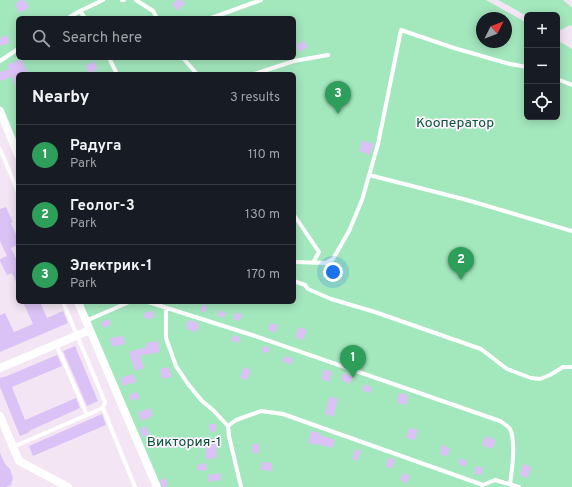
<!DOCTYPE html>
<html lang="en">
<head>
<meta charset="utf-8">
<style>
	body { margin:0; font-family:Overpass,sans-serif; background:#242831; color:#f1f3f6 }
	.controls { position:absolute; right:12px; top:12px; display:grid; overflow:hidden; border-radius:6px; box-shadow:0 2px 10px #0003 }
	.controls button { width:36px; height:36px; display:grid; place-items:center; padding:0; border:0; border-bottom:1px solid #363941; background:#171b24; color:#f1f3f6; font:20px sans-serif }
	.compass { position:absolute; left:476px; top:12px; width:36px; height:36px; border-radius:50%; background:#171b24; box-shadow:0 2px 10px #0003; rotate:48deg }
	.you { position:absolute; left:333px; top:272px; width:14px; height:14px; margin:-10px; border:3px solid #fff; border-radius:50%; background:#1a73e8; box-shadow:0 0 0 6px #1a73e833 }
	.badge { display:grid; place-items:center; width:26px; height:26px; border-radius:50%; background:#7c3aed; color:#fff; font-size:13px; font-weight:700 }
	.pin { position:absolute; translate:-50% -33px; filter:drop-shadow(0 1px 2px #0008) }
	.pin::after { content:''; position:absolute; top:21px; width:14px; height:12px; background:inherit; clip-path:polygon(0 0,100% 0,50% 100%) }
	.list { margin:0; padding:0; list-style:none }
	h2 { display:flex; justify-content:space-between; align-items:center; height:52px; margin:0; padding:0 16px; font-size:17px }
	h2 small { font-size:13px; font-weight:400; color:#9ea1a6 }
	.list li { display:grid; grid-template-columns:26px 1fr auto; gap:12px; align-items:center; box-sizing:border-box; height:60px; padding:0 16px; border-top:1px solid #363941 }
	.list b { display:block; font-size:15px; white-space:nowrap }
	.list p { margin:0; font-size:13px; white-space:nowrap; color:#9ea1a6 }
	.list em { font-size:13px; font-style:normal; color:#9ea1a6 }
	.icon { flex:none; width:22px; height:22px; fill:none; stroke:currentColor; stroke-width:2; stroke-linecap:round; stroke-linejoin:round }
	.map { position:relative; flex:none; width:572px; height:487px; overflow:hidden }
	.search { position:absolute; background:#171b24; box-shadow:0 2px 10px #0003; left:16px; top:16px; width:280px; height:44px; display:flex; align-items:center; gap:10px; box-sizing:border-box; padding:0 14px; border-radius:6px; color:#9ea1a6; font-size:15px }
	.panel { position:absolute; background:#171b24; box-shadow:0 2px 10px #0003; left:16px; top:72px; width:280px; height:232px; border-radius:6px }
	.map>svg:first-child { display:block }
	.green { fill:#a3e7bd; fill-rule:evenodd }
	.building { fill:#dbc2f6 }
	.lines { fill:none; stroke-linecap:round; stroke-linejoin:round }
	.lane { stroke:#fff; stroke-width:4 }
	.street { stroke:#fff; stroke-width:8 }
	.labels { text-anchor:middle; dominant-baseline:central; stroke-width:3.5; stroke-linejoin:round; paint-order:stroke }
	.park-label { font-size:14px; fill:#055733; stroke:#fff3ff }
</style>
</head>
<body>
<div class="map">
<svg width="572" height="487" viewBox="0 0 572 487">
	<rect width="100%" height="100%" fill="#f3e5f3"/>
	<!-- green -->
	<path class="green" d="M 0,0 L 486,0 L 527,23 L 527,117 L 557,117 L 557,40 L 572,49 L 572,487 L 157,487 L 78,302 L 294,302 L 294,74 L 18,74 L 18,151 L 0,106 ZM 18,18 L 294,18 L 294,58 L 18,58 ZM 482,18 L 506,18 L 506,42 L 482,42 Z
		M 498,0 L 563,0 L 572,8 L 572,26 L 570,25 L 561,30 L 557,29 L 557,15 L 527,15 L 527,16 Z"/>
	<!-- building -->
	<path class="building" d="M 22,0 L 25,0 L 29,8 L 19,13 L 15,3 Z
		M 177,0 L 181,0 L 185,3 L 178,11 L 172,5 Z
		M 7,35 L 10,43 L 0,46 L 0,38 Z
		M 304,41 L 308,47 L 299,52 L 296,45 Z
		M 22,59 L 28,74 L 18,74 L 18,91 L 12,77 L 0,81 L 0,72 L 9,69 L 7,65 Z
		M 94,61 L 98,69 L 89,74 L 85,66 Z
		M 362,141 L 374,144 L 370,155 L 359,151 Z
		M 6,207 L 13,222 L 11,223 L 18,239 L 18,245 L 11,248 L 18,263 L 18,286 L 12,273 L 7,275 L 0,261 L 0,259 L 7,256 L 0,241 L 0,209 Z
		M 23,302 L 40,302 L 47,318 L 63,311 L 68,323 L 0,352 L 0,315 L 5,313 L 14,332 L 33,324 Z
		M 202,305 L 207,306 L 205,312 L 200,311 Z
		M 219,310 L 226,313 L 224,318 L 217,315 Z
		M 153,311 L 154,318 L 145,319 L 144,313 Z
		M 235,313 L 242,314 L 240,321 L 233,319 Z
		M 109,319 L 111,325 L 103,328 L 101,322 Z
		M 188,320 L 199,323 L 197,332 L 186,329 Z
		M 270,323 L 278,325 L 275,333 L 268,330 Z
		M 299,327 L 307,330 L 303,340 L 295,337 Z
		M 233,335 L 240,337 L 238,343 L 231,341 Z
		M 123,336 L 125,344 L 112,347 L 110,338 Z
		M 158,341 L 160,352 L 140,356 L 144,368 L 135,371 L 129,352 L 147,347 L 146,343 Z
		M 75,346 L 98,401 L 87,406 L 63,351 Z
		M 263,346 L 270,348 L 268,353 L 262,352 Z
		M 57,355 L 62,366 L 12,387 L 25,420 L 76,398 L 80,408 L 29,431 L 30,432 L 20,436 L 0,387 L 0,378 L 7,376 Z
		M 285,356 L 293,359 L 291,365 L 282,361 Z
		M 169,367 L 172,377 L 162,379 L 160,369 Z
		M 244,367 L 251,370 L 247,380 L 240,378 Z
		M 324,369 L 332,372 L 329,382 L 321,379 Z
		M 343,373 L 353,377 L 350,384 L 341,380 Z
		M 133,374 L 136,382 L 123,386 L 120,378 Z
		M 364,384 L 372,388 L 370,393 L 362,390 Z
		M 137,392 L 140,398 L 131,401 L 129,395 Z
		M 399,393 L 408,395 L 406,405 L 397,403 Z
		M 329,397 L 338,399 L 333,417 L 325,414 Z
		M 150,408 L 153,416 L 141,421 L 138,413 Z
		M 102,414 L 106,425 L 33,456 L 29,446 Z
		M 209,424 L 216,424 L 216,431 L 210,432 Z
		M 147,427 L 149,435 L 142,437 L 140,428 Z
		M 409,428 L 418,430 L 415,440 L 406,438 Z
		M 311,431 L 321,433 L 320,435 L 335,440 L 332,448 L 318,444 L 318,445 L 308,443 Z
		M 486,436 L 496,440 L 492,449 L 482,445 Z
		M 216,443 L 217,458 L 206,459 L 205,444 Z
		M 252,444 L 259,444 L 259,453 L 252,453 Z
		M 442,445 L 450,448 L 448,456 L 440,454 Z
		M 356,449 L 361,451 L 357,461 L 352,459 Z
		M 0,453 L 5,464 L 10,469 L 13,478 L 11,485 L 6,487 L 0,487 Z
		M 388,458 L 395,459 L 393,468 L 386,467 Z
		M 460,458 L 467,461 L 465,467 L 458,464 Z
		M 262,462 L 273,463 L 271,471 L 261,470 Z
		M 206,463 L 207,470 L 198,471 L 197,465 Z
		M 523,464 L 531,467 L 528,478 L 520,475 Z
		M 476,466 L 483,468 L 481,475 L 474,474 Z
		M 220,473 L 221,480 L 209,482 L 208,475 Z
		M 403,473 L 410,476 L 407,483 L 400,480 Z
		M 166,478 L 168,486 L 162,487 L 160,480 Z"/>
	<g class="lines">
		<!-- lane -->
		<path class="lane" d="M 122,0 L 124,0
			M 136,0 L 153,11 L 157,18
			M 80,11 L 85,18
			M 68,18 L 80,11 L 103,0
			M 211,18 L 261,0
			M 109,58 L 117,74
			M 183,58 L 196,73
			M 0,61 L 18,49
			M 254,74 L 294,61 L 328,55
			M 557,79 L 572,85
			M 0,149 L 18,192
			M 369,175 L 467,200 L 572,231
			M 294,215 L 319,252 L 313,263
			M 294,262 L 326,263 L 333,259 L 349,231 L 362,200 L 378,144 L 401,30 L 454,48 L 510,64 L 527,67
			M 294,281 L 305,285 L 308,289 L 331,299 L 375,312 L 481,349 L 507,369 L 531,378 L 540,379 L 550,375 L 563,367 L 572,367
			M 63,302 L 105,402 L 103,408 L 135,487
			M 148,302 L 252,335 L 500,421 C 503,423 508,426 510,429 C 516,441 512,471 510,484
			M 166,308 L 166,338 L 176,366 L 188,384 L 202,401 L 213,410 L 228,426
			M 86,321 L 129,302
			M 56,344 L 87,415
			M 13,447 L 103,408
			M 241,487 L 229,436 L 228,426 L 236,420 L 261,411 L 283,414 L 483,485
			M 482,487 L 483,485 L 495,480 L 519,487"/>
		<!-- street -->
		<path class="street" d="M 0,111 L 18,155
			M 78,302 L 157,487
			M 0,368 L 90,330
			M 0,416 L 19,461 L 68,487"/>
	</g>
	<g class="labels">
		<!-- park labels -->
		<g class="park-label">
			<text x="455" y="123">Кооператор</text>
			<text x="184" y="442">Виктория-1</text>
		</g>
	</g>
</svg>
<div class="controls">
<button>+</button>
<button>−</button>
<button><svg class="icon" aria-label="locate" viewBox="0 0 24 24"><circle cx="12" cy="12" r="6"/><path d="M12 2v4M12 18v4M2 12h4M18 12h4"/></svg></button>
</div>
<svg class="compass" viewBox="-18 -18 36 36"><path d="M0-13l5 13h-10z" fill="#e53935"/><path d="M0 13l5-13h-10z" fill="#9ea1a6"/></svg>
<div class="you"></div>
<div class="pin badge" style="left:353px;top:378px;background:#2e9e5b">1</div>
<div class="pin badge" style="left:461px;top:280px;background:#2e9e5b">2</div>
<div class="pin badge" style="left:338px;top:114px;background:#2e9e5b">3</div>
<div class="search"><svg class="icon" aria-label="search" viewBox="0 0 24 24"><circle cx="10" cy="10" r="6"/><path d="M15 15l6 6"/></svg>Search here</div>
<section class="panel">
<h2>Nearby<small>3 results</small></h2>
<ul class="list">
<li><span class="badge" style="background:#2e9e5b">1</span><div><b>Радуга</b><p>Park</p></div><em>110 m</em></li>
<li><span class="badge" style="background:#2e9e5b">2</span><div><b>Геолог-3</b><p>Park</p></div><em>130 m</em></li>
<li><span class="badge" style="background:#2e9e5b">3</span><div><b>Электрик-1</b><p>Park</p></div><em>170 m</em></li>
</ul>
</section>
</div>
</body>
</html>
